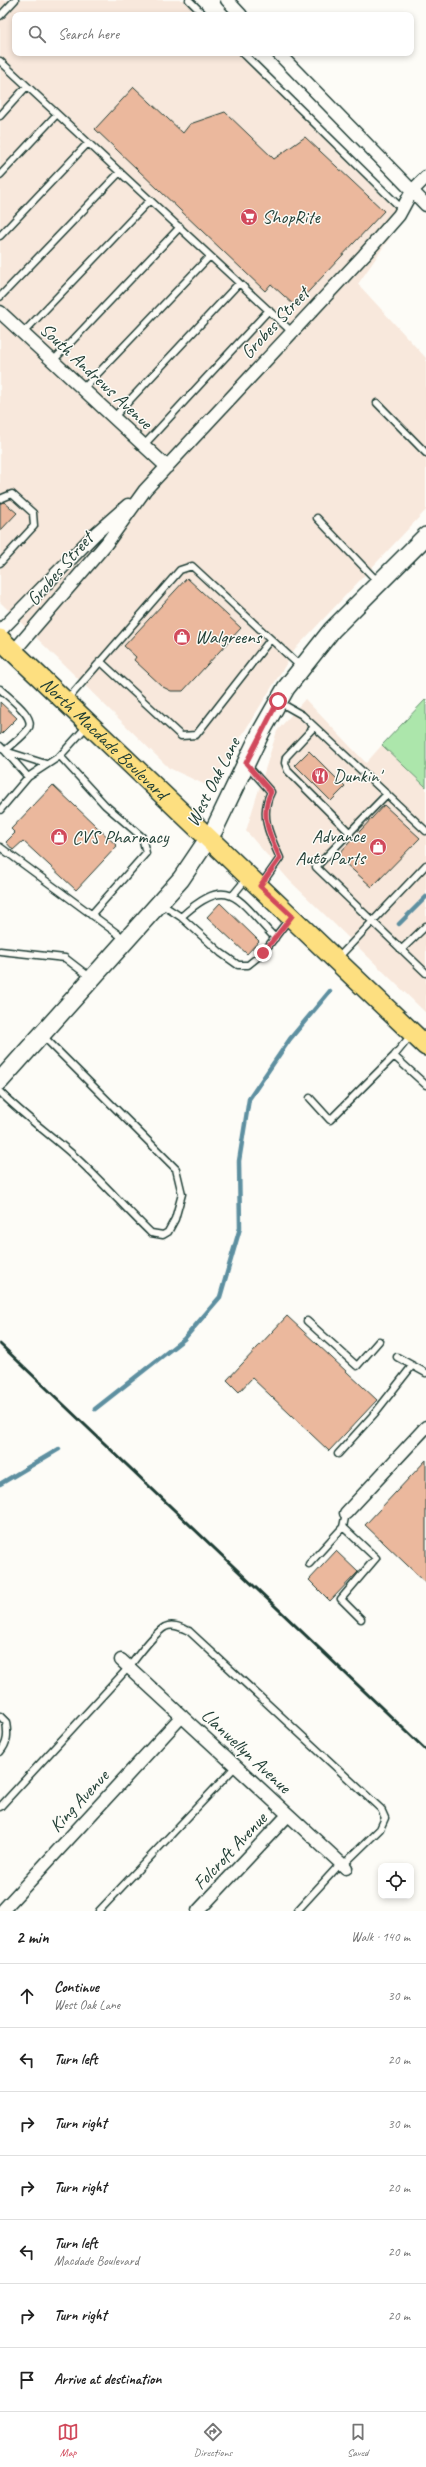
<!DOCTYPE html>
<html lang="en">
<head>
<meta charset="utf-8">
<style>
	body { margin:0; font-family:Caveat,sans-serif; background:#f6f6f6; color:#222 }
	.controls { position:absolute; right:12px; bottom:12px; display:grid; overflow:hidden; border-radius:8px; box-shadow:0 2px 6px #0003 }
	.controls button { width:36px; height:36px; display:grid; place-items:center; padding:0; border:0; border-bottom:1px solid #e0e0e0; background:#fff; color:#222; font:20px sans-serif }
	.stop { position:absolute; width:12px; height:12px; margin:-9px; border:3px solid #d1495b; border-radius:50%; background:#fff }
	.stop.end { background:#d1495b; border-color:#fff; box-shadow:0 1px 4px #0008 }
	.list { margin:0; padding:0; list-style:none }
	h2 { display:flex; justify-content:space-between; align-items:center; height:52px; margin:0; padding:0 16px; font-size:17px }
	h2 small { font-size:13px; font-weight:400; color:#767676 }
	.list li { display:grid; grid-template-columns:26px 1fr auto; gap:12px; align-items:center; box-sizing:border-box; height:64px; padding:0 16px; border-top:1px solid #e0e0e0 }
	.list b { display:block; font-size:15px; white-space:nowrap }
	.list p { margin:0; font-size:13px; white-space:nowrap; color:#767676 }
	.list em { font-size:13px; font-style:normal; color:#767676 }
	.icon { flex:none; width:22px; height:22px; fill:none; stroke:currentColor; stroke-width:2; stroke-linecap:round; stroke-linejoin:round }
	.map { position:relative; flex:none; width:426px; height:1911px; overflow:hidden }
	.search { position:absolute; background:#fff; box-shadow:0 2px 6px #0003; left:12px; right:12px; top:12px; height:44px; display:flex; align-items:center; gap:10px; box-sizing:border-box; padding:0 14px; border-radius:8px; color:#767676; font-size:15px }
	.sheet { height:500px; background:#fff }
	nav { display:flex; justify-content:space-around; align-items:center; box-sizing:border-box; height:56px; border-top:1px solid #e0e0e0; background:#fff; font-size:11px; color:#767676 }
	nav a { display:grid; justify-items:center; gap:2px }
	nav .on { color:#d1495b }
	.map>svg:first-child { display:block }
	.built { fill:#f8e8dc }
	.green { fill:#ace6ab; stroke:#669270 }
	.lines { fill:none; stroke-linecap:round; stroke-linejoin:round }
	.stream { stroke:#5d8fa0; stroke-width:4.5 }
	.building { fill:#ebb89d; stroke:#1f3d34 }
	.service-casing { stroke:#1f3d34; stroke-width:9 }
	.minor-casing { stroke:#1f3d34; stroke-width:15 }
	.secondary-casing { stroke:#1f3d34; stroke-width:20 }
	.primary-casing { stroke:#1f3d34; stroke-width:22 }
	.service { stroke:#fdfcf7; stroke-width:6 }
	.minor { stroke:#fdfcf7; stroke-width:12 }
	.secondary { stroke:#fdfcf7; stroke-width:17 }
	.primary { stroke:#fddf80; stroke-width:19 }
	.rail { stroke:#1f3d34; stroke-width:3 }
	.route { stroke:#d1495b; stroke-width:5 }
	.labels { text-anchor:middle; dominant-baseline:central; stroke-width:3; stroke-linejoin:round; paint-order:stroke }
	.poi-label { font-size:19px; fill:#1f3d34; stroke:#fdfcf7; text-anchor:start }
	.street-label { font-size:19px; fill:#1f3d34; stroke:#fdfcf7 }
</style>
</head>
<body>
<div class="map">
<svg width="426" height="1911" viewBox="0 0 426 1911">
	<rect width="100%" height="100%" fill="#fdfcf7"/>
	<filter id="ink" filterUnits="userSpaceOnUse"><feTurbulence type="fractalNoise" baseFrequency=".025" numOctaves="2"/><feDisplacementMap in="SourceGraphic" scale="8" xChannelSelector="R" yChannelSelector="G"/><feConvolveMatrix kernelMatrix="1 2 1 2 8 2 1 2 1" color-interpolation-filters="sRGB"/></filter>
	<g filter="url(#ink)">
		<!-- built -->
		<path class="built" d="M 0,0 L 194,0 L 209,15 L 15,15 L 15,53 L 245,53 L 404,217 L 358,284 L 426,358 L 426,510 L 296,648 L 210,787 L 169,768 L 0,602 Z
			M 305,699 L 366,763 L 382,745 L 426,787 L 426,1013 L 290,881 L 246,831 L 277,731 Z"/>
		<!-- green -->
		<path class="green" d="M 426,699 L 426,787 L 382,745 Z"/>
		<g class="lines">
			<!-- stream -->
			<path class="stream" d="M 399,924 L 426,897
				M 95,1409 L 184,1339 L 220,1297 L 240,1228 L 239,1161 L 249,1099 L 290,1039 L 330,991
				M 0,1484 L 59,1449"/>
		</g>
		<!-- building -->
		<path class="building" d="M 134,87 L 183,133 L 190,124 L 225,112 L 274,159 L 305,137 L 384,211 L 295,306 L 271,284 L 265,291 L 95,129 Z
			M 4,502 L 17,513 L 0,531 L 0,503 Z
			M 187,578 L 241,628 L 183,691 L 171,691 L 163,687 L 134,660 L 136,657 L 124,646 Z
			M 0,702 L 17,718 L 0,735 Z
			M 309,751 L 345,787 L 331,801 L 295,765 Z
			M 53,785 L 117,846 L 76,890 L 23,841 L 13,850 L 6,842 L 15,833 L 11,829 Z
			M 384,805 L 420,838 L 372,887 L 337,856 Z
			M 220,903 L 259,941 L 247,954 L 207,917 Z
			M 287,1316 L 377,1400 L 329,1451 L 252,1378 L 239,1392 L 227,1380 Z
			M 426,1460 L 426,1583 L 365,1525 Z
			M 336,1551 L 358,1572 L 330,1601 L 309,1580 Z"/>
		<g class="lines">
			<!-- service casing -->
			<g class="service-casing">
				<path id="service" d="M 189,0 L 204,15
					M 0,16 L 15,0
					M 243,53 L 402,209
					M 0,61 L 292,332
					M 0,116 L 27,86
					M 0,175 L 57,114
					M 0,236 L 88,143
					M 0,297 L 120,172
					M 23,333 L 150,200
					M 53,361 L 180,227
					M 83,389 L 210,256
					M 377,403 L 426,453
					M 114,417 L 239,283
					M 144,445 L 269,310
					M 0,499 L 12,494 L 33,513 L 34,526 L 0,563
					M 317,518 L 378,582
					M 100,661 L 181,736 L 196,735 L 270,640
					M 0,689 C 8,697 37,717 28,729 C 23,737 12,744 5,751 L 0,746
					M 67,700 L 180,570 L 192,566 L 301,667
					M 279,702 L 302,715 L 426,831
					M 314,727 L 286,757 L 285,763 L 288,771 L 350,833
					M 5,751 L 46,764
					M 6,752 L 28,777
					M 60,756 L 105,805 L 142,837 L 146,853 L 91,915
					M 247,765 L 271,792 C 259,815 270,836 280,858 L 261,885
					M 387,794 L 316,867 L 426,973
					M 0,810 L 28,777 L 60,756 L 88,725
					M 0,847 L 126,940
					M 233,895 L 247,878
					M 161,904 L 181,917 L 221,953 L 238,965 L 248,965 L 263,953 L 289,919
					M 181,917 C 230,872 238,900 275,938
					M 401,950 L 426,926
					M 0,951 L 65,958 L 91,978
					M 337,959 L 426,865
					M 394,1056 L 426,1085
					M 0,1092 C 23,1115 48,1133 72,1154 C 100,1179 124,1207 151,1233 L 163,1235 L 168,1232 L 175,1219 L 182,1194 L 176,1169 L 43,1036
					M 310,1098 L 330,1120 L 394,1056 L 412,1034
					M 307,1321 L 357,1366 L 379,1341
					M 397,1357 L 426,1373
					M 338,1454 L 375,1413 L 412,1366
					M 346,1513 L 343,1527 L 376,1558 L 341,1599 L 361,1619
					M 309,1564 L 343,1527
					M 0,1716 L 6,1722 C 8,1734 8,1743 0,1752
					M 0,1807 L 129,1667 C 138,1656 153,1634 165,1627 C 173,1623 182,1628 189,1631 L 381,1809 L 385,1818 L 380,1829 L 343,1865
					M 99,1911 L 236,1766
					M 297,1911 L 341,1863"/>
			</g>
			<!-- minor casing -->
			<g class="minor-casing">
				<path id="minor" d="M 227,0 L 241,15
					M 278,53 L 426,205
					M 0,312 L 167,467
					M 0,631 L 95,534 L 128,505
					M 14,651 L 106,544 L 145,490 L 364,255 L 399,215 L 412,191 L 426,177
					M 346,1513 L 426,1427
					M 121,1660 L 346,1868
					M 2,1911 L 182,1716
					M 198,1911 L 288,1815"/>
			</g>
			<!-- secondary casing -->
			<g class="secondary-casing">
				<path id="secondary" d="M 0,1081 L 181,879 L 214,830 L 261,732 L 286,688 L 332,630 L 426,536"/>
			</g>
			<!-- primary casing -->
			<g class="primary-casing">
				<g id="primary">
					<path id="s1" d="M 0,639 L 426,1046"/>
				</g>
			</g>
			<!-- service -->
			<use href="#service" class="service"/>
			<!-- minor -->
			<use href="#minor" class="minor"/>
			<!-- secondary -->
			<use href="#secondary" class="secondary"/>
			<!-- primary -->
			<use href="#primary" class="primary"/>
			<!-- rail -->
			<path class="rail" d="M 0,1344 L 426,1750"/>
		</g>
	</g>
	<g class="lines" filter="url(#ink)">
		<!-- route -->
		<path class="route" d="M 263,953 L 292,916 L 260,886 L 280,858 C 270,836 259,815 271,792 L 246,763 L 278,701"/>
	</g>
	<!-- icons -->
	<defs>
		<g id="supermarket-disc" transform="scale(0.9)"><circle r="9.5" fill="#d1495b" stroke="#fdfcf7"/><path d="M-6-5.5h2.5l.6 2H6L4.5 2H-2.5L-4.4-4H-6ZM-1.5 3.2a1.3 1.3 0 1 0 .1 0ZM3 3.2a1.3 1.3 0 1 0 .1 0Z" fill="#fff"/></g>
		<g id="shop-disc" transform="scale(0.9)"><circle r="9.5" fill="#d1495b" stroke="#fdfcf7"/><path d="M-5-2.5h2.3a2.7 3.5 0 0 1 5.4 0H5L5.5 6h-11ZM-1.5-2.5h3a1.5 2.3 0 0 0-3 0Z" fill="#fff"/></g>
		<g id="restaurant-disc" transform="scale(0.9)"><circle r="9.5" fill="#d1495b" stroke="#fdfcf7"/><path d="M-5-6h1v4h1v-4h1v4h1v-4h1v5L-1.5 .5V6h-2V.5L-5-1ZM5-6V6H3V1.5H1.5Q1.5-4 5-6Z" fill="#fff"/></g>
	</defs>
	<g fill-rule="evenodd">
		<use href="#supermarket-disc" x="249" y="217"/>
		<use href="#shop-disc" x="182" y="637"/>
		<use href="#restaurant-disc" x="320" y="776"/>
		<use href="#shop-disc" x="59" y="837"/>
		<use href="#shop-disc" x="378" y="847"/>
	</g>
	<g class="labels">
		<!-- poi labels -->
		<g class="poi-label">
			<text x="262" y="217">ShopRite</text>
			<text x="195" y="637">Walgreens</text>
			<text x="333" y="776">Dunkin'</text>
			<text x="365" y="836" text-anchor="end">Advance<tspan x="365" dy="22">Auto Parts</tspan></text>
			<text x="72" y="837">CVS Pharmacy</text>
		</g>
		<!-- street labels -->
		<g class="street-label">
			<text transform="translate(275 323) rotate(-47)">Grobes Street</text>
			<text transform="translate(96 376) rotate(43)">South Andrews Avenue</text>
			<text transform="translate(60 569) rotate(-49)">Grobes Street</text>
			<text stroke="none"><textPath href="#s1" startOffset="144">North Macdade Boulevard</textPath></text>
			<text transform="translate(213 782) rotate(-63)">West Oak Lane</text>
			<text transform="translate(246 1751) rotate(43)">Llanwellyn Avenue</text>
			<text transform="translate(79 1801) rotate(-47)">King Avenue</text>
			<text transform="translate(230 1851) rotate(-47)">Folcroft Avenue</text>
		</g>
	</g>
</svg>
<div class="controls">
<button><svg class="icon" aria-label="locate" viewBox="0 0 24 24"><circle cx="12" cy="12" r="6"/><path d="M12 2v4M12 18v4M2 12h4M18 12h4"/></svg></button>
</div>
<div class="stop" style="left:278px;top:701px"></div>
<div class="stop end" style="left:263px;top:953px"></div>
<div class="search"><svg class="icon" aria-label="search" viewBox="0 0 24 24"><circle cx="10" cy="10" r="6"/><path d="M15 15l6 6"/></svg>Search here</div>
</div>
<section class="sheet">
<h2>2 min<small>Walk · 140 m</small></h2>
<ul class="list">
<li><svg class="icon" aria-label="ahead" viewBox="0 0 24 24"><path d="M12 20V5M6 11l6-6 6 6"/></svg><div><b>Continue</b><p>West Oak Lane</p></div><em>30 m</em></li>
<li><svg class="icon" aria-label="left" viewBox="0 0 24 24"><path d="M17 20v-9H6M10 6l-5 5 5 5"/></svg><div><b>Turn left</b></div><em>20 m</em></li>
<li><svg class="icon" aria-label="right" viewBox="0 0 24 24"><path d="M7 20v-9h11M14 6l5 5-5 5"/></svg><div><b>Turn right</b></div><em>30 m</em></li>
<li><svg class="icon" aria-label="right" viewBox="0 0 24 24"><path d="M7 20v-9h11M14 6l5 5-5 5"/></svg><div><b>Turn right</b></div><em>20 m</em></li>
<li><svg class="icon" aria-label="left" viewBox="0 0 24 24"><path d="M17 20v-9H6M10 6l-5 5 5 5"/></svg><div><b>Turn left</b><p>Macdade Boulevard</p></div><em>20 m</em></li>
<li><svg class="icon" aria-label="right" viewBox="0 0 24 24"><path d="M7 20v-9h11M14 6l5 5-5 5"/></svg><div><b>Turn right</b></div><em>20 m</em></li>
<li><svg class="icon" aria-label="arrive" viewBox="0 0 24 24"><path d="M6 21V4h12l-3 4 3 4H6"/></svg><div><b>Arrive at destination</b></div></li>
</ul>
</section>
<nav>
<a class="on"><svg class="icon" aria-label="map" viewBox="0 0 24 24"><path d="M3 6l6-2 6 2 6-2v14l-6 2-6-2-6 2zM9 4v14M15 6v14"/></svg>Map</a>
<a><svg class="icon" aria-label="directions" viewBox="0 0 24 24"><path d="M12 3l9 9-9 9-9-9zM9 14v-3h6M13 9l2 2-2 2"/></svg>Directions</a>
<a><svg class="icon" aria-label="saved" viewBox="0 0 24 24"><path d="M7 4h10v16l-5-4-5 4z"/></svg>Saved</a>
</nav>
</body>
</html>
